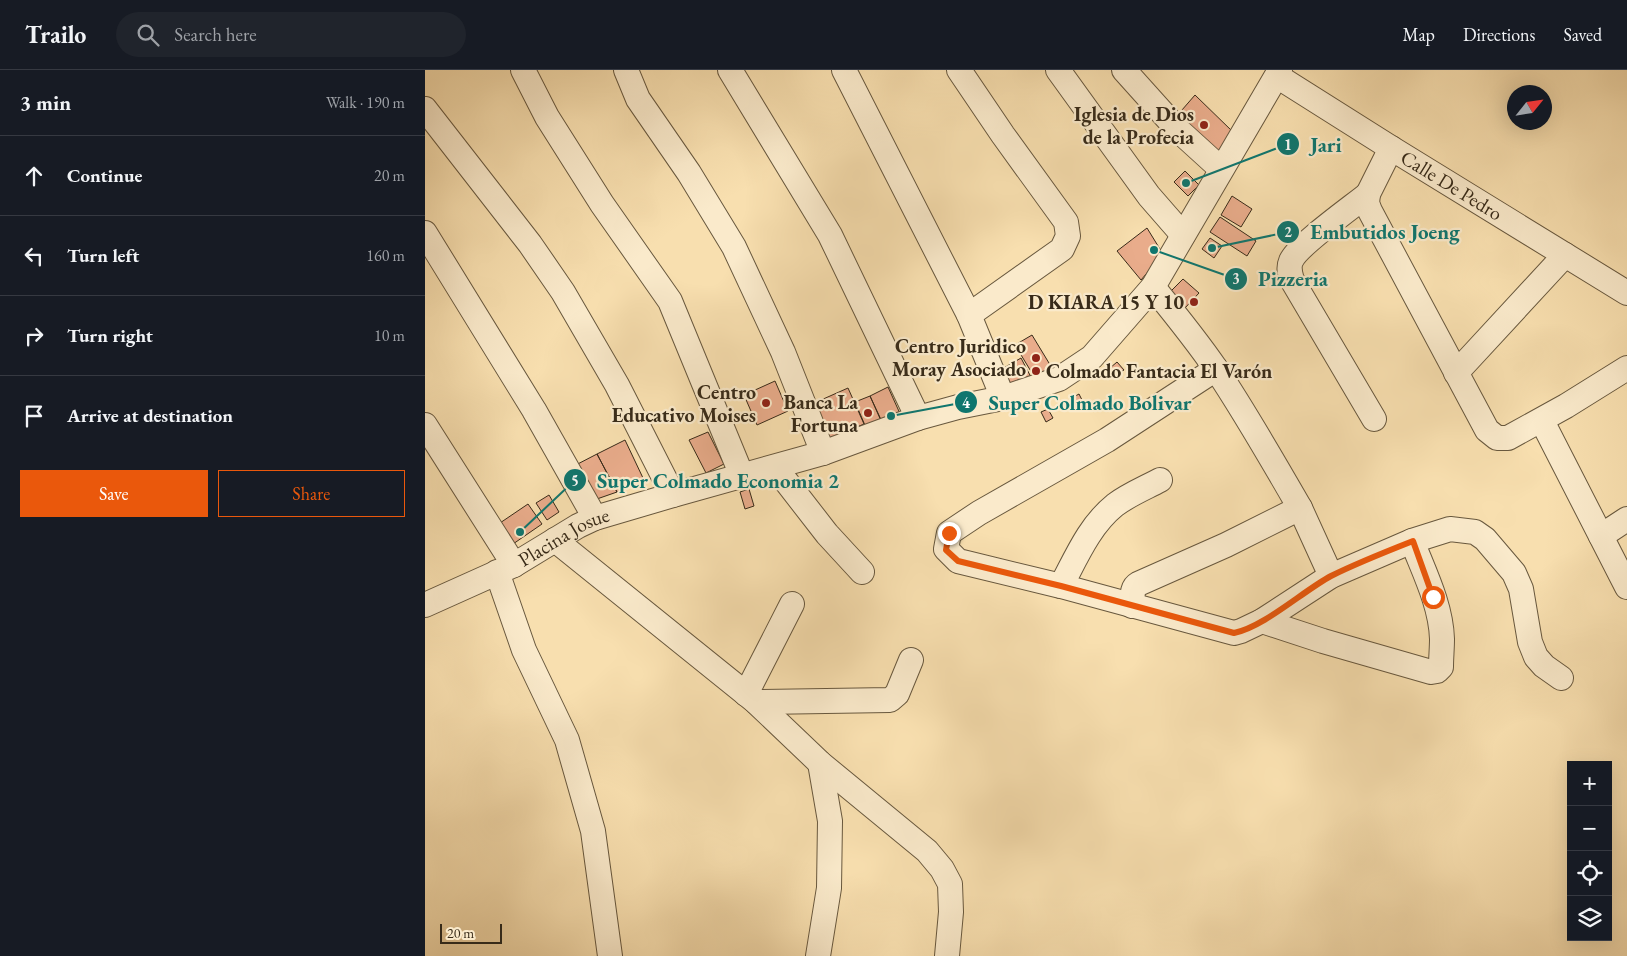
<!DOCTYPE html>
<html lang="en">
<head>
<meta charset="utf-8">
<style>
	body { margin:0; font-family:"EB Garamond",serif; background:#20242c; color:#f1f3f6 }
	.controls { position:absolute; right:15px; bottom:15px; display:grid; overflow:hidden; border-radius:0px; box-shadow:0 5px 20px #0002 }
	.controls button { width:45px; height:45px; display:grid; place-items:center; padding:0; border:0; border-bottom:1px solid #363941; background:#171b24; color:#f1f3f6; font:25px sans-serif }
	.compass { position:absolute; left:1082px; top:15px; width:45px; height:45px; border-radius:50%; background:#171b24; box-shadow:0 5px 20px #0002; rotate:60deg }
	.scale { position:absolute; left:15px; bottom:12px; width:62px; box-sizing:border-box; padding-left:5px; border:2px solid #382b19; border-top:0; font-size:14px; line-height:18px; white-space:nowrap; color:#382b19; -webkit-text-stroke:4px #faeacb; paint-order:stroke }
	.stop { position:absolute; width:15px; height:15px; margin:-11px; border:4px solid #ea580c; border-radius:50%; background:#fff }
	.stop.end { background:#ea580c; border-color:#fff; box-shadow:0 1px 5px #0008 }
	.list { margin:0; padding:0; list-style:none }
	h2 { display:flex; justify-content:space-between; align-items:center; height:65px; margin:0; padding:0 20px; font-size:21px }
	h2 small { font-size:16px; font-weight:400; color:#9ea1a6 }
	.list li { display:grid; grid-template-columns:32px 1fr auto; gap:15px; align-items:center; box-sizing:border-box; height:80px; padding:0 20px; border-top:1px solid #363941 }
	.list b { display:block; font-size:19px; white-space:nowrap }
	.list em { font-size:16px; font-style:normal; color:#9ea1a6 }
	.actions { display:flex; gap:10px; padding:15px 20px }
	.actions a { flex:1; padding:11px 0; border:1px solid #ea580c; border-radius:0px; text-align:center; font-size:18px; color:#ea580c }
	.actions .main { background:#ea580c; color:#fff }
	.icon { flex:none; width:28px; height:28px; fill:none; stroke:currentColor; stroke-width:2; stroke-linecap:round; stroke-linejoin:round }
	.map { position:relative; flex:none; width:1202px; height:886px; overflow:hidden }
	header { display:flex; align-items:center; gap:30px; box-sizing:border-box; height:70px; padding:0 25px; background:#171b24; border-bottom:1px solid #363941 }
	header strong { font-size:24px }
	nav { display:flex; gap:28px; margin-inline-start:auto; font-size:18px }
	.search { width:350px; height:45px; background:#20242c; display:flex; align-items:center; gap:12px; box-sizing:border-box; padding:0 18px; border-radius:28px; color:#9ea1a6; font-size:19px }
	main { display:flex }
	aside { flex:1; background:#171b24 }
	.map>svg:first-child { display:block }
	.building { fill:#e9ac8b; stroke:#382b19 }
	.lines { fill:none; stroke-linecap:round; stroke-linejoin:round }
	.minor-casing { stroke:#68583e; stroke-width:26 }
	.minor { stroke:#faeacb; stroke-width:24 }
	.route { stroke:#ea580c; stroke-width:6 }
	.poi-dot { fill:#8f2418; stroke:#faeacb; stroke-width:2 }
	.labels { text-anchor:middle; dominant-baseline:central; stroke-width:4.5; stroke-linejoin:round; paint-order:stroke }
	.poi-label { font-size:20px; font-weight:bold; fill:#382b19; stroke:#faeacb; text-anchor:end }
	.street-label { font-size:20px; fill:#382b19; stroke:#faeacb }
	.leader { fill:none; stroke:#0f766e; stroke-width:2 }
	.callout-dot { fill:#0f766e; stroke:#faeacb; stroke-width:2 }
	.mark-label { font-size:15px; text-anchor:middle; font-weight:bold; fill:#fff }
	.callout-label { font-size:21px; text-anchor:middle; font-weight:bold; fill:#0f766e; stroke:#faeacb; stroke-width:4.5; stroke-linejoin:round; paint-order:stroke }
</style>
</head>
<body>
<header>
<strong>Trailo</strong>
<div class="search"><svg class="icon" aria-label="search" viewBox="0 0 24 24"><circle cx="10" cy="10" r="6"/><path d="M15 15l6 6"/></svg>Search here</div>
<nav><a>Map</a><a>Directions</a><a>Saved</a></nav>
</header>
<main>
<aside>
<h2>3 min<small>Walk · 190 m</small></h2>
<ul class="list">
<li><svg class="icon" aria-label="ahead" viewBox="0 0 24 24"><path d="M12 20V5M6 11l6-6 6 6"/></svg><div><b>Continue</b></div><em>20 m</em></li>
<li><svg class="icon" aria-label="left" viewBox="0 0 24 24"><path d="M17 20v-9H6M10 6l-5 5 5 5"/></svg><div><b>Turn left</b></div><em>160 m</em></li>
<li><svg class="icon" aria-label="right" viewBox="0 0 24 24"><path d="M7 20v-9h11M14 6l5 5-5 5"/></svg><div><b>Turn right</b></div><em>10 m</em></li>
<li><svg class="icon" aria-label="arrive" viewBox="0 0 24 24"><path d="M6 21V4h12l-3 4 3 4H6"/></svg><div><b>Arrive at destination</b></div></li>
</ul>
<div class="actions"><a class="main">Save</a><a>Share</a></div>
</aside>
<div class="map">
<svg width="1202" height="886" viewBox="0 0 1202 886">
	<rect width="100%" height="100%" fill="#f8dfaf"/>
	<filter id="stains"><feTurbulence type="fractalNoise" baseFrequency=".004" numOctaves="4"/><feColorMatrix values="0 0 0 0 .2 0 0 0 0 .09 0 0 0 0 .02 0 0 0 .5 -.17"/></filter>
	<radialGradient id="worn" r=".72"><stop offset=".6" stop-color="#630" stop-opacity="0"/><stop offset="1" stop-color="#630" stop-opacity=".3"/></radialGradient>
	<!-- building -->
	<path class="building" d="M 770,25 L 807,61 L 792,88 L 750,48 Z
		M 760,101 L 774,115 L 763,126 L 749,112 Z
		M 807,126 L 827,139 L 816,157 L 796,145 Z
		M 795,147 L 831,171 L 822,186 L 785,162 Z
		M 722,158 L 738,184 L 716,210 L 692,181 Z
		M 785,168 L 797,176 L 789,188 L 777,179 Z
		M 758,209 L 774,223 L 760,238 L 744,223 Z
		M 607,265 L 627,298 L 610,308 L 590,275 Z
		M 596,288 L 608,311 L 589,321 L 577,299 Z
		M 692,292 L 699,300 L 691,305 L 685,298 Z
		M 350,311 L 363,341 L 332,355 L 319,325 Z
		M 463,317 L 477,348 L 459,356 L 445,326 Z
		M 423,318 L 439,354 L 402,370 L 387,334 Z
		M 654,324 L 659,334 L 650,338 L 645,329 Z
		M 445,326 L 457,353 L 442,360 L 430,332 Z
		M 623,339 L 628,348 L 621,352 L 616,342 Z
		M 283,362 L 299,394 L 281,403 L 264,370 Z
		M 200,370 L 218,408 L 192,422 L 172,384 Z
		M 172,384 L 192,422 L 169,430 L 145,398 Z
		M 324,419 L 329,436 L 320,439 L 315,422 Z
		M 124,425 L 134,442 L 122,450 L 111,433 Z
		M 103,434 L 117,454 L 88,474 L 72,455 Z"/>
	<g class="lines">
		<!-- minor casing -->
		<g class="minor-casing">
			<g id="minor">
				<path d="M 98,0 L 122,47 L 177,134 L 245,231 L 317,406"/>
				<path d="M 201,0 L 213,29 L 264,103 L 309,177 L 358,282 L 398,383"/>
				<path d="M 305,0 L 405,165 L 493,348"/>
				<path d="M 419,0 L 544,245 L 578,328"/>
				<path d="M 534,0 L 578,65 L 641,152 L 643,166 L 637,179 L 544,245"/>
				<path d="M 633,0 L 724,126 L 758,165"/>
				<path d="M 699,0 L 752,59 L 796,99"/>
				<path id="s1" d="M 852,6 L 966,78 L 1202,223"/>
				<path d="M 0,39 L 105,174 L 138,222 L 192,315 L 248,425"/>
				<path d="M 966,78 L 943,124 L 942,133 L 945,141 L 1062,360 L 1072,368 L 1083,368 L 1141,336 L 1202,298"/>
				<path d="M 943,124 C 927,137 872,176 866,191 C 863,198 865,203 867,210 L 949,349"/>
				<path d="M 0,163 L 109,340 L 170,448"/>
				<path d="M 791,299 L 682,370 L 554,443 L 524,463 L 521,479 L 533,491 L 636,516 L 809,563 L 816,561 L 837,551 L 906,506 L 987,471 L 1025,459 L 1050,462 L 1060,469 L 1089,503 L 1096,519 L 1105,572 L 1111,587 L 1119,596 L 1136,608"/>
				<path d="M 1031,303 L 1140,185"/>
				<path d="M 1117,351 L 1202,517"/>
				<path d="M 0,355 L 89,495"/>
				<path d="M 350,397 L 402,464 L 437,502"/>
				<path d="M 875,438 L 906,506"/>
				<path d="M 1176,466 L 1202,449"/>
				<path d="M 130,470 L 331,632 L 395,693 L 502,781 L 517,799 L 525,814 L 526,842 L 522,886"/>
				<path d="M 72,502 L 99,580 L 142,670 L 168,761 L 185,886"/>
				<path d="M 636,516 C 651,488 664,456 690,435 C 703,425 720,418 735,410"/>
				<path id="s2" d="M 0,535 L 89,495 L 153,456 L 170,448 L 248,425 L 398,383 L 493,348 L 533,337 L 578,328 L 634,309 L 667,287 L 728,217 L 855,0"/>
				<path d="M 707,536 C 708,528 706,518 713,514 L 801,475 L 875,438 C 848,391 821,344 791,299 C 772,271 750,244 728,217"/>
				<path d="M 837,551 L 898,571 L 1006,602 L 1012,601 L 1016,597 C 1016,588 1017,578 1017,569 C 1016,535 999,502 987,471"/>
				<path d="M 321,624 L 367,534"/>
				<path d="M 331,632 L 465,630 L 472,624 L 486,590"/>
				<path d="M 393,886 L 404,818 L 405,751 L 395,693"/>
			</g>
		</g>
		<!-- minor -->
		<use href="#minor" class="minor"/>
	</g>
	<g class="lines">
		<!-- route -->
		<path class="route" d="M 524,463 L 521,480 L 533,491 L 636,516 L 809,563 C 839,557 878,521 906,506 C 932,493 960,482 988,471 L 1008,527"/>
	</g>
	<!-- markers -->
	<g class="poi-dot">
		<circle cx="779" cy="55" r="5"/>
		<circle cx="769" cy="232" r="5"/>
		<circle cx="611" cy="288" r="5"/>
		<circle cx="611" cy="301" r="5"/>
		<circle cx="341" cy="333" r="5"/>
		<circle cx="443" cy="343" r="5"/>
	</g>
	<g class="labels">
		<!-- poi labels -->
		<g class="poi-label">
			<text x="769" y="44">Iglesia de Dios<tspan x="769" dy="23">de la Profecia</tspan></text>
			<text x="759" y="232">D KIARA 15 Y 10</text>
			<text x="601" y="276">Centro Juridico<tspan x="601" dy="23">Moray Asociado</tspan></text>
			<text x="621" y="301" text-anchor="start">Colmado Fantacia El Varón</text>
			<text x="331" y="322">Centro<tspan x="331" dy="23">Educativo Moises</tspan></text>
			<text x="433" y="332">Banca La<tspan x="433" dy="23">Fortuna</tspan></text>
		</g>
		<!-- street labels -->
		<g class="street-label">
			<text stroke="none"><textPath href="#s1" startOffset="206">Calle De Pedro</textPath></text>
			<text stroke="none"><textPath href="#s2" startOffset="155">Placina Josue</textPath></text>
		</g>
	</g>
	<!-- callouts -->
	<path class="leader" d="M761 113L863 74M787 178L863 162M729 180L811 209M466 346L541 332M95 462L150 410"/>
	<g class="callout-dot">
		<circle cx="761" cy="113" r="5"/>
		<circle cx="787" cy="178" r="5"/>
		<circle cx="729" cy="180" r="5"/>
		<circle cx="466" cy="346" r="5"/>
		<circle cx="95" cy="462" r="5"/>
		<circle cx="863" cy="74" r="12"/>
		<circle cx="863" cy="162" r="12"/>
		<circle cx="811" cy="209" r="12"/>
		<circle cx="541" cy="332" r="12"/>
		<circle cx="150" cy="410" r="12"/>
	</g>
	<g class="mark-label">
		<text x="863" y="80">1</text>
		<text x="863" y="167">2</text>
		<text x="811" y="214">3</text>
		<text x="541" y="338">4</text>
		<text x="150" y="416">5</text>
	</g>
	<g class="callout-label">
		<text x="901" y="82">Jari</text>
		<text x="960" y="169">Embutidos Joeng</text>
		<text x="868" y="216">Pizzeria</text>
		<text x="665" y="340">Super Colmado Bolivar</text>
		<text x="293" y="418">Super Colmado Economia 2</text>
	</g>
	<rect width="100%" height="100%" filter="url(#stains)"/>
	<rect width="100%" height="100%" fill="url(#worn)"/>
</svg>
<div class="controls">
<button>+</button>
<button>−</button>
<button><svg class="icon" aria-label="locate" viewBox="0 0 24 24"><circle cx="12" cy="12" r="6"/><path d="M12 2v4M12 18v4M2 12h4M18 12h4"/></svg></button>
<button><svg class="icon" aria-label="layers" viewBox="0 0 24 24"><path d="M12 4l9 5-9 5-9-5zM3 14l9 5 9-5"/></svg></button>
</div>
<svg class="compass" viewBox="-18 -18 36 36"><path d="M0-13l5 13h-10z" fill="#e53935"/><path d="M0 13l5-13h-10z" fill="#9ea1a6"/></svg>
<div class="scale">20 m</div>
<div class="stop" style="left:1008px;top:527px"></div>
<div class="stop end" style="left:524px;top:463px"></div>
</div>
</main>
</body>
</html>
